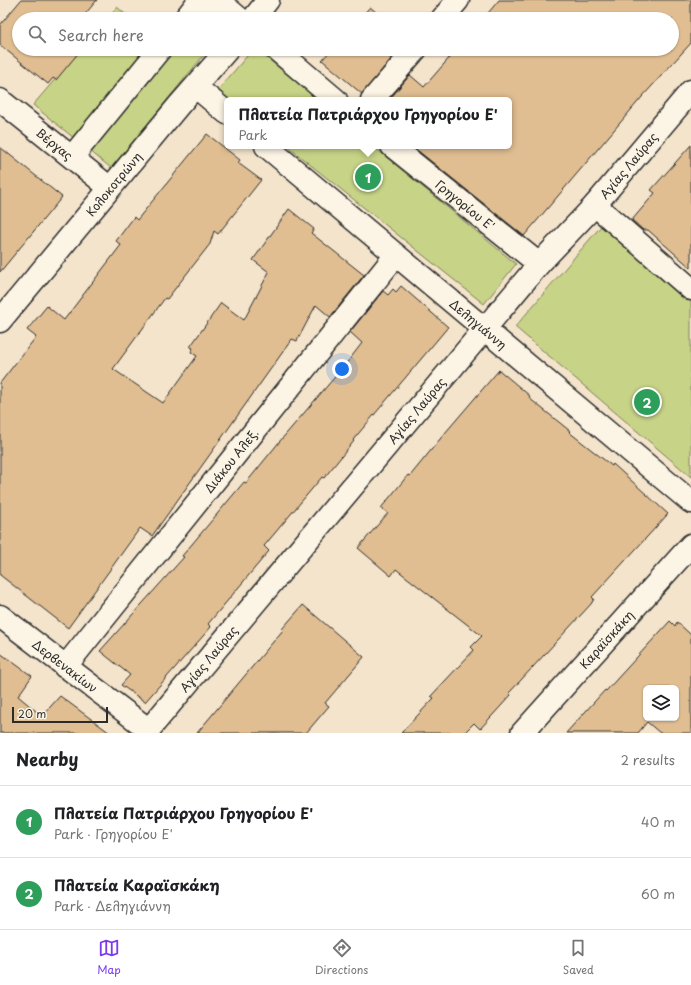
<!DOCTYPE html>
<html lang="en">
<head>
<meta charset="utf-8">
<style>
	body { margin:0; font-family:"Playpen Sans",sans-serif; background:#f6f6f6; color:#202124 }
	.controls { position:absolute; right:12px; bottom:12px; display:grid; overflow:hidden; border-radius:6px; box-shadow:0 1px 3px #0004 }
	.controls button { width:36px; height:36px; display:grid; place-items:center; padding:0; border:0; border-bottom:1px solid #e0e0e0; background:#fff; color:#202124; font:20px sans-serif }
	.scale { position:absolute; left:12px; bottom:10px; width:96px; box-sizing:border-box; padding-left:4px; border:2px solid #2b2b2b; border-top:0; font-size:11px; line-height:14px; white-space:nowrap; color:#2b2b2b; -webkit-text-stroke:3px #fcf5e5; paint-order:stroke }
	.you { position:absolute; left:342px; top:369px; width:14px; height:14px; margin:-10px; border:3px solid #fff; border-radius:50%; background:#1a73e8; box-shadow:0 0 0 6px #1a73e833 }
	.badge { display:grid; place-items:center; width:26px; height:26px; border-radius:50%; background:#7c3aed; color:#fff; font-size:13px; font-weight:700 }
	.pin { position:absolute; translate:-50% -50%; border:2px solid #fff; box-shadow:0 1px 4px #0006 }
	.popup { position:absolute; left:224px; top:97px; width:288px; height:52px; box-sizing:border-box; display:grid; place-content:center; border-radius:6px; background:#fff; filter:drop-shadow(0 1px 3px #0005); font-size:13px; white-space:nowrap; color:#757577 }
	.popup b { font-size:15px; color:#202124 }
	.popup::after { content:''; position:absolute; left:50%; top:100%; margin-left:-8px; border:8px solid transparent; border-top-color:#fff }
	.list { margin:0; padding:0; list-style:none }
	h2 { display:flex; justify-content:space-between; align-items:center; height:52px; margin:0; padding:0 16px; font-size:17px }
	h2 small { font-size:13px; font-weight:400; color:#757577 }
	.list li { display:grid; grid-template-columns:26px 1fr auto; gap:12px; align-items:center; box-sizing:border-box; height:72px; padding:0 16px; border-top:1px solid #e0e0e0 }
	.list b { display:block; font-size:15px; white-space:nowrap }
	.list p { margin:0; font-size:13px; white-space:nowrap; color:#757577 }
	.list em { font-size:13px; font-style:normal; color:#757577 }
	.icon { flex:none; width:22px; height:22px; fill:none; stroke:currentColor; stroke-width:2; stroke-linecap:round; stroke-linejoin:round }
	.map { position:relative; flex:none; width:691px; height:733px; overflow:hidden }
	.search { position:absolute; background:#fff; box-shadow:0 1px 3px #0004; left:12px; right:12px; top:12px; height:44px; display:flex; align-items:center; gap:10px; box-sizing:border-box; padding:0 14px; border-radius:22px; color:#757577; font-size:15px }
	.sheet { height:196px; background:#fff }
	nav { display:flex; justify-content:space-around; align-items:center; box-sizing:border-box; height:56px; border-top:1px solid #e0e0e0; background:#fff; font-size:11px; color:#757577 }
	nav a { display:grid; justify-items:center; gap:2px }
	nav .on { color:#7c3aed }
	.map>svg:first-child { display:block }
	.green { fill:#c7d386; stroke:#797f58 }
	.building { fill:#e0be92; stroke:#2b2b2b; fill-rule:evenodd }
	.lines { fill:none; stroke-linecap:round; stroke-linejoin:round }
	.minor-casing { stroke:#2b2b2b; stroke-width:25 }
	.minor { stroke:#fcf5e5; stroke-width:22 }
	.labels { text-anchor:middle; dominant-baseline:central; stroke-width:3; stroke-linejoin:round; paint-order:stroke }
	.street-label { font-size:12px; fill:#2b2b2b; stroke:#fcf5e5 }
</style>
</head>
<body>
<div class="map">
<svg width="691" height="733" viewBox="0 0 691 733">
	<rect width="100%" height="100%" fill="#f4e4cc"/>
	<filter id="ink" filterUnits="userSpaceOnUse"><feTurbulence type="fractalNoise" baseFrequency=".025" numOctaves="2"/><feDisplacementMap in="SourceGraphic" scale="8" xChannelSelector="R" yChannelSelector="G"/><feConvolveMatrix kernelMatrix="1 2 1 2 8 2 1 2 1" color-interpolation-filters="sRGB"/></filter>
	<g filter="url(#ink)">
		<!-- green -->
		<path class="green" d="M 117,7 L 131,19 L 107,19 Z
			M 81,49 L 209,49 L 111,168 L 33,105 Z
			M 253,49 L 256,49 L 318,100 L 230,100 L 218,90 Z
			M 287,146 L 373,146 L 516,264 L 484,304 Z
			M 602,225 L 691,301 L 691,477 L 515,327 Z"/>
		<!-- building -->
		<path class="building" d="M 21,0 L 97,0 L 81,19 L 19,19 L 19,49 L 77,49 L 80,51 L 56,80 L 53,78 L 48,84 L 0,45 L 0,25 Z
			M 499,0 L 691,0 L 691,43 L 642,97 L 524,236 L 412,146 L 509,146 L 509,100 L 389,100 L 410,75 L 424,87 L 457,49 L 672,49 L 672,19 L 483,19 Z
			M 370,7 L 384,19 L 359,19 Z
			M 332,49 L 393,49 L 388,56 L 391,59 L 362,94 L 322,60 Z
			M 207,134 L 240,160 L 238,163 L 261,180 L 218,234 L 214,231 L 210,244 L 167,299 L 165,298 L 113,369 L 163,403 L 197,356 L 191,352 L 193,348 L 190,347 L 221,303 L 244,320 L 269,272 L 253,260 L 289,209 L 314,229 L 311,233 L 364,275 L 330,317 L 316,305 L 297,341 L 292,339 L 152,536 L 140,528 L 68,628 L 0,575 L 0,383 L 36,337 L 27,330 L 47,306 L 64,320 L 121,245 L 116,241 L 134,217 L 137,220 Z
			M 691,145 L 691,268 L 648,230 L 643,230 L 632,220 L 655,193 L 651,190 Z
			M 0,147 L 62,197 L 0,272 Z
			M 401,286 L 448,327 L 353,440 L 354,441 L 324,478 L 322,477 L 264,546 L 269,551 L 208,624 L 211,627 L 145,702 L 121,685 L 130,675 L 100,651 L 184,557 L 182,556 L 244,482 L 246,483 L 280,441 L 346,364 L 362,343 L 350,332 L 383,291 L 388,295 L 393,289 L 396,292 Z
			M 499,370 L 530,396 L 529,398 L 570,431 L 569,432 L 612,466 L 613,464 L 668,514 L 592,597 L 594,599 L 591,604 L 509,693 L 511,695 L 480,729 L 474,723 L 464,733 L 401,733 L 434,698 L 431,696 L 474,650 L 471,647 L 482,636 L 396,569 L 391,576 L 358,548 L 388,513 L 381,508 L 408,475 L 410,476 L 445,433 Z
			M 303,605 L 364,657 L 325,703 L 329,706 L 306,733 L 197,733 L 283,630 L 282,629 Z
			M 670,621 L 675,626 L 677,622 L 691,635 L 691,733 L 660,733 L 647,722 L 638,733 L 566,733 L 605,690 L 606,691 ZM 646,688 L 676,688 L 676,718 L 646,718 Z
			M 0,653 L 32,676 L 18,696 L 42,716 L 60,696 L 110,733 L 0,733 Z"/>
		<g class="lines">
			<!-- minor casing -->
			<g class="minor-casing">
				<g id="minor">
					<path d="M 185,19 L 199,1 L 213,0 L 227,8 L 240,19"/>
					<path d="M 253,19 L 268,0"/>
					<path d="M 442,19 L 458,0"/>
					<path d="M 276,49 L 336,100"/>
					<path d="M 196,87 L 227,113"/>
					<path id="s1" d="M 0,100 L 110,188"/>
					<path d="M 372,100 L 416,49"/>
					<path id="s2" d="M 266,146 L 691,502"/>
					<path id="s3" d="M 392,146 L 539,264"/>
					<path d="M 72,157 L 160,49"/>
					<path d="M 595,205 L 691,289"/>
					<path id="s4" d="M 0,321 L 179,105 L 228,49"/>
					<path id="s5" d="M 0,616 L 149,730"/>
					<path id="s6" d="M 65,667 L 396,255"/>
					<path id="s7" d="M 146,733 L 539,264 L 595,205 L 691,91"/>
					<path id="s8" d="M 522,733 L 691,545"/>
				</g>
			</g>
			<!-- minor -->
			<use href="#minor" class="minor"/>
		</g>
	</g>
	<g class="labels">
		<!-- street labels -->
		<g class="street-label">
			<text stroke="none"><textPath href="#s1" startOffset="70">Βέργας</textPath></text>
			<text stroke="none"><textPath href="#s7" startOffset="745">Αγίας Λαύρας</textPath></text>
			<text stroke="none"><textPath href="#s4" startOffset="178">Κολοκοτρώνη</textPath></text>
			<text stroke="none"><textPath href="#s3" startOffset="94">Γρηγορίου Ε'</textPath></text>
			<text stroke="none"><textPath href="#s2" startOffset="277">Δεληγιάννη</textPath></text>
			<text stroke="none"><textPath href="#s7" startOffset="421">Αγίας Λαύρας</textPath></text>
			<text stroke="none"><textPath href="#s6" startOffset="265">Διάκου Αλεξ.</textPath></text>
			<text stroke="none"><textPath href="#s8" startOffset="126">Καραϊσκάκη</textPath></text>
			<text stroke="none"><textPath href="#s7" startOffset="97">Αγίας Λαύρας</textPath></text>
			<text stroke="none"><textPath href="#s5" startOffset="82">Δερβενακίων</textPath></text>
		</g>
	</g>
</svg>
<div class="controls">
<button><svg class="icon" aria-label="layers" viewBox="0 0 24 24"><path d="M12 4l9 5-9 5-9-5zM3 14l9 5 9-5"/></svg></button>
</div>
<div class="scale">20 m</div>
<div class="you"></div>
<div class="pin badge" style="left:368px;top:177px;background:#2e9e5b">1</div>
<div class="popup"><b>Πλατεία Πατριάρχου Γρηγορίου Ε'</b>Park</div>
<div class="pin badge" style="left:647px;top:402px;background:#2e9e5b">2</div>
<div class="search"><svg class="icon" aria-label="search" viewBox="0 0 24 24"><circle cx="10" cy="10" r="6"/><path d="M15 15l6 6"/></svg>Search here</div>
</div>
<section class="sheet">
<h2>Nearby<small>2 results</small></h2>
<ul class="list">
<li><span class="badge" style="background:#2e9e5b">1</span><div><b>Πλατεία Πατριάρχου Γρηγορίου Ε'</b><p>Park · Γρηγορίου Ε'</p></div><em>40 m</em></li>
<li><span class="badge" style="background:#2e9e5b">2</span><div><b>Πλατεία Καραϊσκάκη</b><p>Park · Δεληγιάννη</p></div><em>60 m</em></li>
</ul>
</section>
<nav>
<a class="on"><svg class="icon" aria-label="map" viewBox="0 0 24 24"><path d="M3 6l6-2 6 2 6-2v14l-6 2-6-2-6 2zM9 4v14M15 6v14"/></svg>Map</a>
<a><svg class="icon" aria-label="directions" viewBox="0 0 24 24"><path d="M12 3l9 9-9 9-9-9zM9 14v-3h6M13 9l2 2-2 2"/></svg>Directions</a>
<a><svg class="icon" aria-label="saved" viewBox="0 0 24 24"><path d="M7 4h10v16l-5-4-5 4z"/></svg>Saved</a>
</nav>
</body>
</html>
